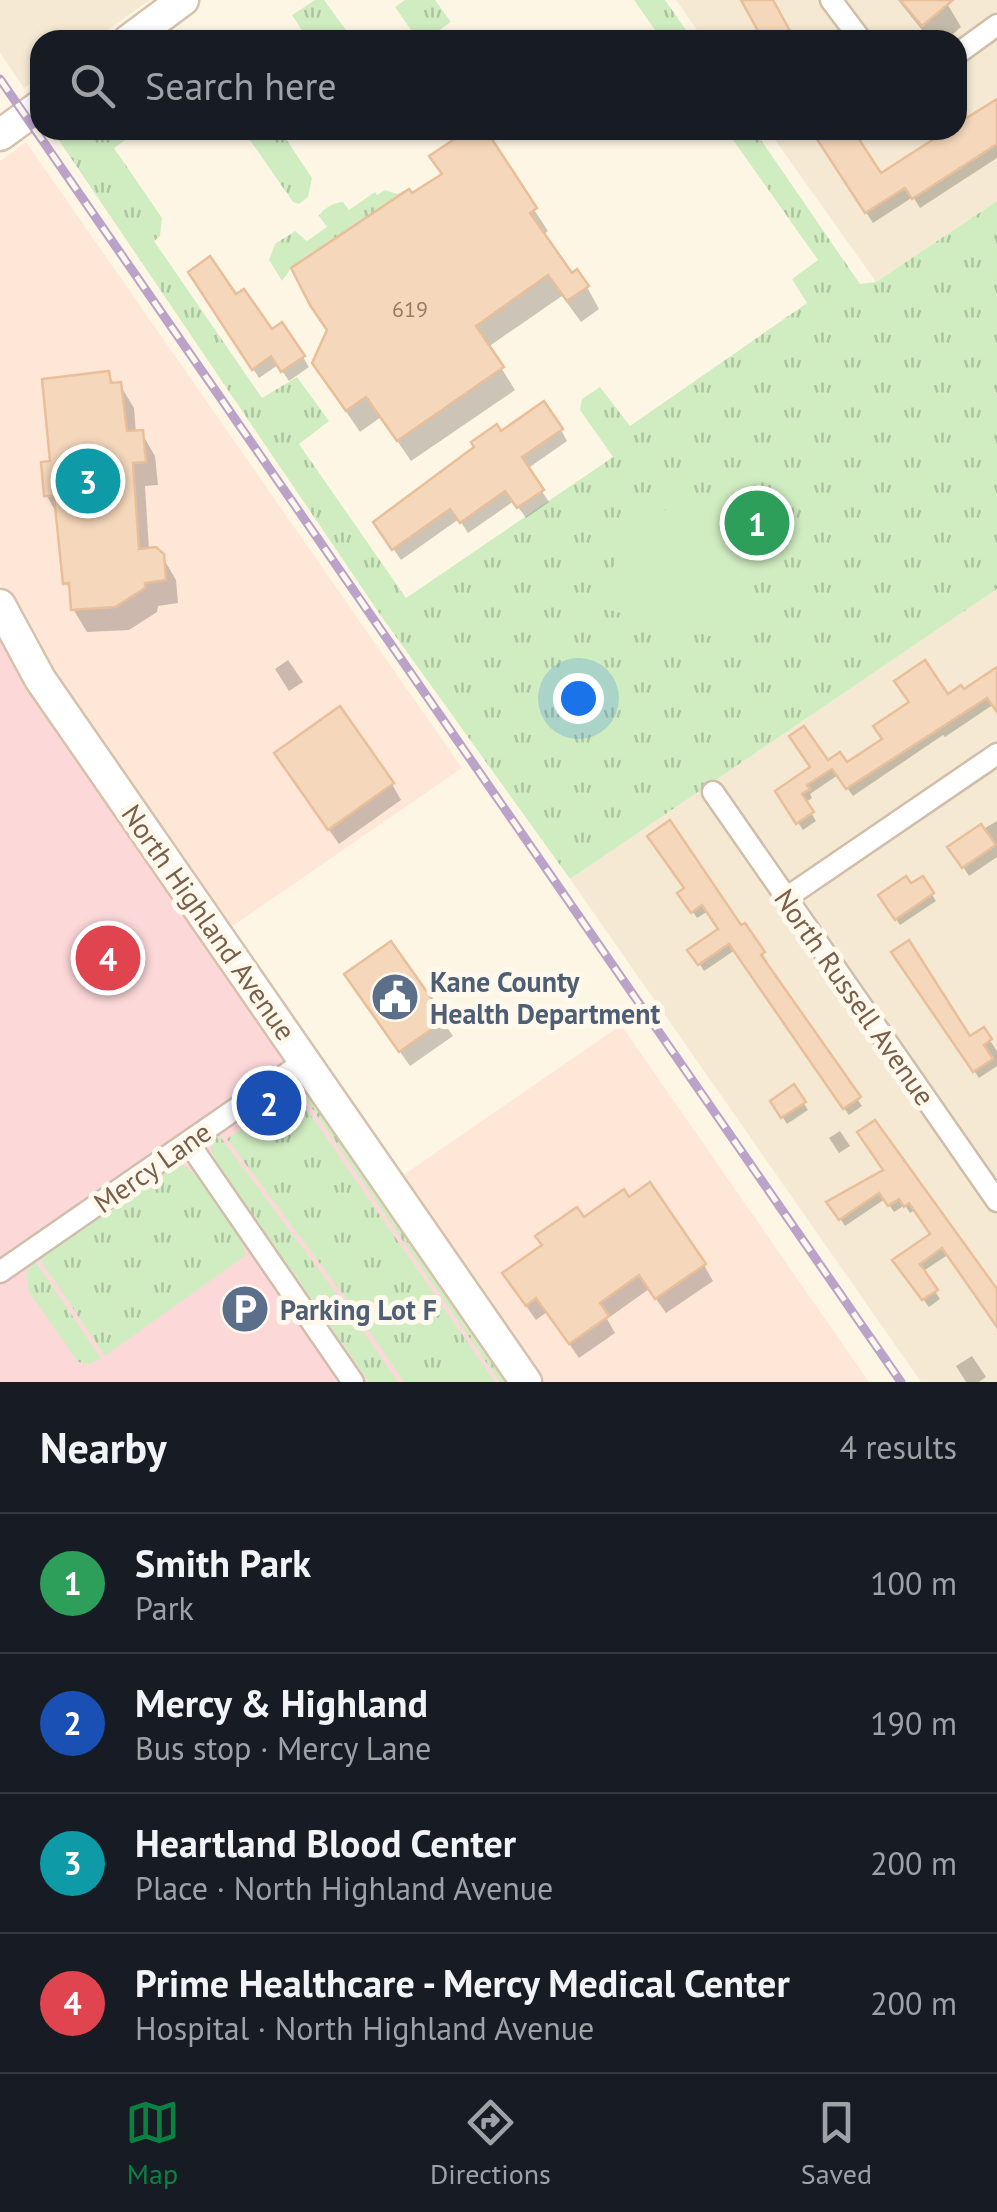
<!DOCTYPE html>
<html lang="en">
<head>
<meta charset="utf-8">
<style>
	body { margin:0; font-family:"PT Sans",sans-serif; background:#242831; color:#f1f3f6 }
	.you { position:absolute; left:578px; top:698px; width:35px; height:35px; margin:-25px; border:8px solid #fff; border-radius:50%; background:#1a73e8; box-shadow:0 0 0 15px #1a73e833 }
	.badge { display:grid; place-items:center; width:65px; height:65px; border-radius:50%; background:#0b8043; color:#fff; font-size:32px; font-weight:700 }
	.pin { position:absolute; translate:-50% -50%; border:5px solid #fff; box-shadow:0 2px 10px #0006 }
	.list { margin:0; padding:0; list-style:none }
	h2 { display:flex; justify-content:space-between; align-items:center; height:130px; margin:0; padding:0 40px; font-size:42px }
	h2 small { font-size:32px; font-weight:400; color:#9ea1a6 }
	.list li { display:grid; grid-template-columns:65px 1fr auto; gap:30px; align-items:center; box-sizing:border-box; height:140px; padding:0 40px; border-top:2px solid #363941 }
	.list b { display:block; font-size:38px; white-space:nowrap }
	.list p { margin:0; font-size:32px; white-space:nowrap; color:#9ea1a6 }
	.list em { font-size:32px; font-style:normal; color:#9ea1a6 }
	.icon { flex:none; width:55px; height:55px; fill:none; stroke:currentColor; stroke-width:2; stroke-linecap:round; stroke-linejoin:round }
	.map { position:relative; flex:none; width:997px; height:1382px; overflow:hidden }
	.search { position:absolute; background:#171b24; box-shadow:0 2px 8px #0004; left:30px; right:30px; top:30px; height:110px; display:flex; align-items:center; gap:25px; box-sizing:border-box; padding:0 35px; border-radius:30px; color:#9ea1a6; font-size:38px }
	.sheet { height:690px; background:#171b24 }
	nav { display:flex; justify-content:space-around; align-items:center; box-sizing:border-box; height:140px; border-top:2px solid #363941; background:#171b24; font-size:28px; color:#9ea1a6 }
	nav a { display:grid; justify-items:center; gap:5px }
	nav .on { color:#0b8043 }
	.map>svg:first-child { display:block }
	.residential { fill:#f6e9d3 }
	.commercial { fill:#ffe7d8 }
	.medical { fill:#fcd8d9 }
	.grass { fill:url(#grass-tufts) }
	.pitch { fill:#d0edc2 }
	.shadow { fill:#0003 }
	.building { fill:#f5d7bb; stroke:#e9bf9a; stroke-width:2.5 }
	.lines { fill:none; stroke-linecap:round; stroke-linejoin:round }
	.street-casing { stroke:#d0beaa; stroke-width:25 }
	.secondary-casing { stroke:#d6c1aa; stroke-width:35 }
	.street { stroke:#fff; stroke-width:20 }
	.secondary { stroke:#fff; stroke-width:30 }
	.rail-casing { stroke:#baa2c9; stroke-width:9 }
	.rail { stroke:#fff9ed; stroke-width:5; stroke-dasharray:15; stroke-linecap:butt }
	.labels { text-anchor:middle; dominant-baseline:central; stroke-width:10; stroke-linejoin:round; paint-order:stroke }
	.number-label { font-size:22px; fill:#987c65 }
	.street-label { font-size:28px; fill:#795e48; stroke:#fff9ed }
	.service-label { font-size:28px; font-weight:bold; fill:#4e5e75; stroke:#fff9ed; text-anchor:start }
</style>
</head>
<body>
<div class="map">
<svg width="997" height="1382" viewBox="0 0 997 1382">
	<defs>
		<pattern id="grass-tufts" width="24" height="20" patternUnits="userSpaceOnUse" patternTransform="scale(2.5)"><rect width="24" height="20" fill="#d0edc2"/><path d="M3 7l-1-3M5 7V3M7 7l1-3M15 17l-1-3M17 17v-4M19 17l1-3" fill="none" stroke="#aec3a0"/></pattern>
	</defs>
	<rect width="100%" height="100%" fill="#fef6e5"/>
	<!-- residential -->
	<path class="residential" d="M 0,0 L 150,0 L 93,40 L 40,40 L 40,77 L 24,88 L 0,53 Z
		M 676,0 L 997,0 L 997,201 L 876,282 L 768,130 L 957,130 L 957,40 L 704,40 Z
		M 997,589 L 997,1382 L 921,1382 L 570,879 Z"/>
	<!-- commercial -->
	<path class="commercial" d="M 26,142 L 462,768 L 224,932 L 12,617 L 0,583 L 0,161 Z
		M 621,1025 L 869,1382 L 544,1382 L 402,1176 Z"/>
	<!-- medical -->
	<path class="medical" d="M 0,639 L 11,661 L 510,1382 L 0,1382 Z"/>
	<!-- grass -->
	<path class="grass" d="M 315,0 L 324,0 L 353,40 L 308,40 L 292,15 Z
		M 405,0 L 435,0 L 451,22 L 425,40 L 418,40 L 395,7 Z
		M 634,0 L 665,0 L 693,40 L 662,40 Z
		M 60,130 L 139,130 L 114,148 L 162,218 L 160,236 L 154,241 L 262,398 L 297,377 L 329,421 L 299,444 L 406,598 L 613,457 L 580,410 L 582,399 L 600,387 L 630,426 L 807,303 L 792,279 L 818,260 L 726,130 L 754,130 L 860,284 L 876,282 L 997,201 L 997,589 L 570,879 L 381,616 L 56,136 Z
		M 243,130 L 280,130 L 312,178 L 308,197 L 299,204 L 293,202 Z
		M 409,189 L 291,268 L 282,281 L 269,260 L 275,244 L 295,231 L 307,241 L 327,227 L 319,216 C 322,209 335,202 343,202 L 349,210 L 375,192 L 377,195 L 385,190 L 397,194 Z
		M 300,1091 L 314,1101 L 509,1382 L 500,1382 Z
		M 299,1098 L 495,1382 L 404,1382 L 356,1312 L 227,1139 L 284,1100 Z
		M 218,1134 L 350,1312 L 398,1382 L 369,1382 L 213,1157 L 211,1147 Z
		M 182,1165 C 199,1171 247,1239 245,1256 L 105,1356 L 39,1258 L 169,1168 Z
		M 35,1261 L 101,1358 C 92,1364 86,1366 77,1361 L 29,1292 L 26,1274 Z"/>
	<!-- pitch -->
	<path class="pitch" d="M 703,496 L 735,496 L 766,504 L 744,645 L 602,608 C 609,549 646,509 703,496 Z"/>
	<!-- shadow -->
	<path class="shadow" d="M 898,0 L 945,0 L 961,27 L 946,40 L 930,40 Z
		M 997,100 L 997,158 L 920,208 L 913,197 L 873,223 L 813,130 L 850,130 L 880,176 L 951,130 L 957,130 L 957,126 Z
		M 473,130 L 482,130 L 548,231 L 543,235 L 571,276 L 587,287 L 599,309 L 581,322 L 562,296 L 488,347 L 515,390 L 411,461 L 381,417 L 360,432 L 328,385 L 411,197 L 444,177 Z
		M 197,283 L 236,298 L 303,357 L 309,367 L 289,381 L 278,365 L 259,378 Z
		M 108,374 L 115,385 L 120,385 L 134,408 L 136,433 L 141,432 L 155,456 L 158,485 L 145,486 L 149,550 L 162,556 L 176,580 L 178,603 L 158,606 L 157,612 L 129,630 L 87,632 L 73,609 L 73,594 L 66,583 L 58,516 L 47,496 L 53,463 Z
		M 561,430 L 567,441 L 527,469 L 549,502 L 526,518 L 514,501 L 468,533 L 459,519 L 401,560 L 383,534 L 500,434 Z
		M 288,660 L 303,682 L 289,691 L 275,669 Z
		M 997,669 L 997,706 L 994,704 L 945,737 L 943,735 L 853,796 L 838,775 L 810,794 L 812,798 L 805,803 L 816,821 L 803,830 L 778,792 L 827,764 L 847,765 L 948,697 L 964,693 Z
		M 286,769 L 392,784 L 401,800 L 339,844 Z
		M 997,821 L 997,857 L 969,876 L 951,848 Z
		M 922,879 L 936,901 L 900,925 L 881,896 Z
		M 687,890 L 741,929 L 744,926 L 767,961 L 764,963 L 862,1106 L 849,1115 L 735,950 L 704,971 L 691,950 L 721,930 L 708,911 L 697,918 L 681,894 Z
		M 390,944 L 453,1036 L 410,1066 L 357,990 Z
		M 898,960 L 970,1039 L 983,1030 L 997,1051 L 997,1066 L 979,1078 Z
		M 794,1088 L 808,1110 L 787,1124 L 773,1102 Z
		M 840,1131 L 850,1146 L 839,1153 L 829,1138 Z
		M 886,1171 L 997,1295 L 997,1326 L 949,1254 L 922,1272 L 940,1299 L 929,1307 L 900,1268 L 933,1235 L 916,1209 L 910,1213 L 905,1205 L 894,1212 L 885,1199 L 845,1226 L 830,1203 Z
		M 583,1220 L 704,1265 L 713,1281 L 666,1313 L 649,1289 L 607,1319 L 615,1333 L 579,1358 L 547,1312 L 536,1320 L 514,1289 Z
		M 972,1356 L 986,1377 L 979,1382 L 966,1382 L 956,1366 Z"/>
	<!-- building -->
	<path class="building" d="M 741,0 L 773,0 L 795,40 L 763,40 Z
		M 900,0 L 953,0 L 922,26 Z
		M 997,99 L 997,144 L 912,199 L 905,188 L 865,213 L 811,130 L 853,130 L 881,173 L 948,130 L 957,130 L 957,124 Z
		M 468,130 L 486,130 L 537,208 L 530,213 L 572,273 L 577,269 L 589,286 L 567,301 L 548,275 L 476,326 L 504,367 L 397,441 L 366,397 L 346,411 L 312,363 L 327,330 L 310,305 L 291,268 L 409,189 L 412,193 L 442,174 L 429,156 Z
		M 210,256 L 236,294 L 244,289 L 272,329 L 282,322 L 305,356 L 281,372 L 271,356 L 252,370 L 188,272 Z
		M 109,371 L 111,383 L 121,382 L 127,431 L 143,430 L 146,462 L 133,463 L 139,549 L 156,547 L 164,554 L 166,580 L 145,583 L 145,588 L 115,607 L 71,610 L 69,583 L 63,584 L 54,496 L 44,496 L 41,462 L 50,461 L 42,379 Z
		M 544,401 L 563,429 L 522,457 L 544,490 L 517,508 L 505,491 L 460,523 L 450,509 L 392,550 L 373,522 L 474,447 L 471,442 L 497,424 L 501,431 Z
		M 925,660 L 948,694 L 961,685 L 964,689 L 997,667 L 997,712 L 987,698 L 846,789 L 832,769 L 807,785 L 810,789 L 802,794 L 814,812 L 796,824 L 775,791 L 810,767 L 789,736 L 804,726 L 828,760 L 840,752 L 847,762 L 882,739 L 873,726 L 909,702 L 894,681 Z
		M 340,706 L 394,783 L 328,830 L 274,753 Z
		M 670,820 L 741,925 L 745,923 L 765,952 L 761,955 L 861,1097 L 843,1109 L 729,944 L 698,965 L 687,950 L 718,929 L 702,905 L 691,913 L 677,893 L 684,888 L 647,836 Z
		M 981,824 L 996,845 L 962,868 L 947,847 Z
		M 906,876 L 911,883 L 923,876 L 934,893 L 895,920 L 878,895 Z
		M 909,940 L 970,1036 L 984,1027 L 992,1039 L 984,1045 L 993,1059 L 973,1072 L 891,952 Z
		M 391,941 L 446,1019 L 399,1052 L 344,974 Z
		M 794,1084 L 806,1102 L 781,1118 L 770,1101 Z
		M 875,1120 L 997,1289 L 997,1327 L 942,1248 L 920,1264 L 938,1290 L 922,1300 L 892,1260 L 930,1234 L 909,1203 L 904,1207 L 899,1199 L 888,1206 L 879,1193 L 839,1220 L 826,1202 L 883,1170 L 857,1132 Z
		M 650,1182 L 706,1264 L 655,1299 L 639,1275 L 600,1303 L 609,1316 L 569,1344 L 536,1298 L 526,1306 L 502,1273 L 542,1245 L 535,1236 L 577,1207 L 584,1217 L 624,1189 L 629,1197 Z"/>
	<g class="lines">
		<!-- street casing -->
		<g class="street-casing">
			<path id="street" d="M 831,0 L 861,40
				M 957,54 L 997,25
				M 713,792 L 997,1201
				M 786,898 L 997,754
				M 188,1142 L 353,1382
				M 0,1272 L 305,1061"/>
		</g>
		<!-- secondary casing -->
		<g class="secondary-casing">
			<path id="secondary" d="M 129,40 L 183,0
				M 0,135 L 40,106
				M 0,605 L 40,679 L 526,1382"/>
		</g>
		<!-- street -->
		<use href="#street" class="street"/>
		<!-- secondary -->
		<use href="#secondary" class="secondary"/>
		<!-- rail casing -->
		<g class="rail-casing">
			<path id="rail" d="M 0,79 L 901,1382"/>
		</g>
		<!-- rail -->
		<use href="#rail" class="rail"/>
	</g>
	<!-- icons -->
	<defs>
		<g id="civic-disc" transform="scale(2.5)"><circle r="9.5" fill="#5c6f8a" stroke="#fff9ed"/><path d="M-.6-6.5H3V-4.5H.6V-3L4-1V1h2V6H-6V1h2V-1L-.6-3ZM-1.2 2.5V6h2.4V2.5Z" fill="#fff"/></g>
		<g id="parking-disc" transform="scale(2.5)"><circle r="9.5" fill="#5c6f8a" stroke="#fff9ed"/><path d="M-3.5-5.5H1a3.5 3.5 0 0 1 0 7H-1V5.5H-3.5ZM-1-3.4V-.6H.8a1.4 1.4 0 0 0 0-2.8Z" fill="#fff"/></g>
	</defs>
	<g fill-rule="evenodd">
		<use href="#civic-disc" x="395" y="997"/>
		<use href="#parking-disc" x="245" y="1309"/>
	</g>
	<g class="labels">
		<!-- number labels -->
		<g class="number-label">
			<text x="410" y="309">619</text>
		</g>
		<!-- street labels -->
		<g class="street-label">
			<text transform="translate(209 922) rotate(55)">North Highland Avenue</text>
			<text transform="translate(855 997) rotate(55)">North Russell Avenue</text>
			<text transform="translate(152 1167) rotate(-35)">Mercy Lane</text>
		</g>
		<!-- service labels -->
		<g class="service-label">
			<text x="430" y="981">Kane County<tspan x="430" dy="32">Health Department</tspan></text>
			<text x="280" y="1309">Parking Lot F</text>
		</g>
	</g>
</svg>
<div class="you"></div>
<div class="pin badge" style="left:757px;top:523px;background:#2e9e5b">1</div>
<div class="pin badge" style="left:269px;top:1103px;background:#1a4fb4">2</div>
<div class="pin badge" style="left:88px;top:481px;background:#0f9aa8">3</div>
<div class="pin badge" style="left:108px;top:958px;background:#e0444e">4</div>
<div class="search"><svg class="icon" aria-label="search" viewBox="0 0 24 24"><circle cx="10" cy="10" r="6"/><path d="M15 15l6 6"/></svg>Search here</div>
</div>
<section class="sheet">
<h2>Nearby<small>4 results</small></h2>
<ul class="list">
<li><span class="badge" style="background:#2e9e5b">1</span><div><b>Smith Park</b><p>Park</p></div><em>100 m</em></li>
<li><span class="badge" style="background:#1a4fb4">2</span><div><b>Mercy &amp; Highland</b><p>Bus stop · Mercy Lane</p></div><em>190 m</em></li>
<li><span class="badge" style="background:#0f9aa8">3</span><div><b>Heartland Blood Center</b><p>Place · North Highland Avenue</p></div><em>200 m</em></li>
<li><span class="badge" style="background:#e0444e">4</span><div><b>Prime Healthcare - Mercy Medical Center</b><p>Hospital · North Highland Avenue</p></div><em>200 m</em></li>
</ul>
</section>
<nav>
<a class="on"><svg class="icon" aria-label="map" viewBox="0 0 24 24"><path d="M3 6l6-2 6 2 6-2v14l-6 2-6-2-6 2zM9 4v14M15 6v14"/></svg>Map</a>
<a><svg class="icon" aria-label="directions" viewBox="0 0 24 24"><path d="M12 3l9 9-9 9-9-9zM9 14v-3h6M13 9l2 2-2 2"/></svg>Directions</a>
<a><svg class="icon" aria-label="saved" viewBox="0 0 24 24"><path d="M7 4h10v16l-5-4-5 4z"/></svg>Saved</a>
</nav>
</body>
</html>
